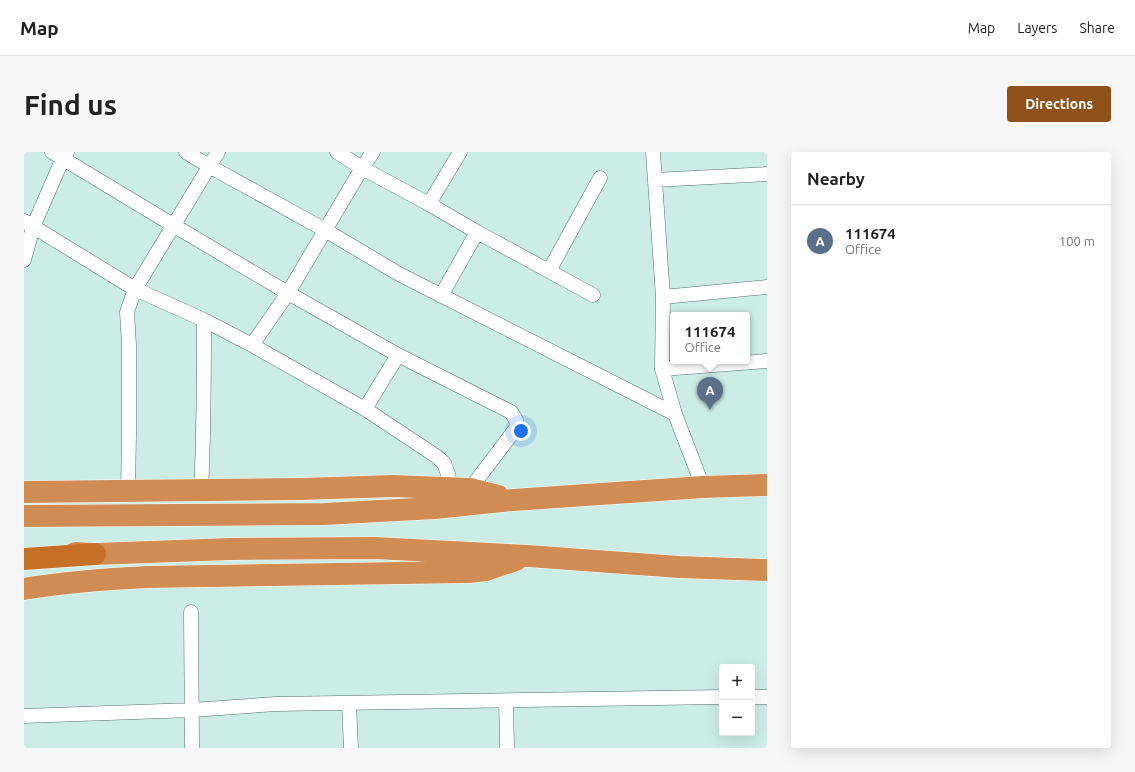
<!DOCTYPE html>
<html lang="en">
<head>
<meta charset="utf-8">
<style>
	body { margin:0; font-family:Ubuntu,sans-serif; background:#f6f6f6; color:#222 }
	.controls { position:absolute; right:12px; bottom:12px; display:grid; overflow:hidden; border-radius:4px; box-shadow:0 4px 16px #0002 }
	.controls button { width:36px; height:36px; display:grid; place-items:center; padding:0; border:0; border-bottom:1px solid #e0e0e0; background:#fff; color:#222; font:20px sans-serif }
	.you { position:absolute; left:497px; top:279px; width:14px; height:14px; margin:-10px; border:3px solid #fff; border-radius:50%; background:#1a73e8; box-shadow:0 0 0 6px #1a73e833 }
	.badge { display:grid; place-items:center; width:26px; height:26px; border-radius:50%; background:#905118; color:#fff; font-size:13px; font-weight:700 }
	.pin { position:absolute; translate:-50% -33px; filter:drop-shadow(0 1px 2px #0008) }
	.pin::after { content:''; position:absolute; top:21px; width:14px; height:12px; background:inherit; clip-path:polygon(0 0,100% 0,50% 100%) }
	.popup { position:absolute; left:646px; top:160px; width:80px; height:52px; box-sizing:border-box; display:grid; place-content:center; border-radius:4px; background:#fff; filter:drop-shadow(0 1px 3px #0005); font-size:13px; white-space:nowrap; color:#767676 }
	.popup b { font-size:15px; color:#222 }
	.popup::after { content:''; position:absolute; left:50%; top:100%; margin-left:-8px; border:8px solid transparent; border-top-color:#fff }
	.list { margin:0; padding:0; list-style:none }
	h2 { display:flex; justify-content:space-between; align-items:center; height:52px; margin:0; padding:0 16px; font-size:17px }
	h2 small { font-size:13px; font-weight:400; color:#767676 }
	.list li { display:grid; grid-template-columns:26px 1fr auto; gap:12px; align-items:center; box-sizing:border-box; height:72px; padding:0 16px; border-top:1px solid #e0e0e0 }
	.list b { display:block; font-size:15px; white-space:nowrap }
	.list p { margin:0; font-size:13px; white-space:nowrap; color:#767676 }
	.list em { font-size:13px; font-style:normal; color:#767676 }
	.map { position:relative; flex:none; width:743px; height:596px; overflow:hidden; border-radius:4px }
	header { display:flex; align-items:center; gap:24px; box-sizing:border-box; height:56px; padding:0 20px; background:#fff; border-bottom:1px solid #e0e0e0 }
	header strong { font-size:19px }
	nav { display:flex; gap:22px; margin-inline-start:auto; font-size:14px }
	.intro { display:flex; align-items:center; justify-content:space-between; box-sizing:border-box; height:96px; padding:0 24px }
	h1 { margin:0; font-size:28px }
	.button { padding:10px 18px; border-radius:4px; background:#905118; color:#fff; font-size:14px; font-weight:700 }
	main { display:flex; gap:24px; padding:0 24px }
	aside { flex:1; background:#fff; border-radius:4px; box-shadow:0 4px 16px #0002 }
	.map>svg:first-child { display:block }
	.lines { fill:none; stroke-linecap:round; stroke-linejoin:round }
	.minor-casing { stroke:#536f6b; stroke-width:15 }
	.trunk-casing { stroke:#fff; stroke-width:23 }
	.motorway-casing { stroke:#fff; stroke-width:23 }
	.minor { stroke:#fff; stroke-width:14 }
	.trunk { stroke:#d08c52; stroke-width:22 }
	.motorway { stroke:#c47026; stroke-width:22 }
</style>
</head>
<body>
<header>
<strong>Map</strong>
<nav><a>Map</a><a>Layers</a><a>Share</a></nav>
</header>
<div class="intro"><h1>Find us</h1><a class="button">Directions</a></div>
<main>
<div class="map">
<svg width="743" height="596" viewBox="0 0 743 596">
	<rect width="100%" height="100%" fill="#ccece6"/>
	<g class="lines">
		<!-- minor casing -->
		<g class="minor-casing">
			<path id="minor" d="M 28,0 L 149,73 L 264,141 L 374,203 L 487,260 L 492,268 L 493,275 L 446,337
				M 162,0 L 185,14 L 301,78 L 375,122 L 651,262
				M 313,0 L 338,16 L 405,52 L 453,80 L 569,143
				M 629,0 L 639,145 L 638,217 L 651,262 L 679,335
				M 631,28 L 743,22
				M 405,52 L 436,0
				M 0,69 L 111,137 L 180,168 L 228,193 L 341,257 L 412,304 L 420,311 L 424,322 L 422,336
				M 0,108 L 9,75 L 39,6 L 43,0
				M 525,119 L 576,26
				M 417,144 L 453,80
				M 639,145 L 743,135
				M 228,193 L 264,141 L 338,16 L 349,0
				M 638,217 L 743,209
				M 341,257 L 374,203
				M 177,338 C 180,282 180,225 180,168
				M 104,339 L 105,281 L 105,193 L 103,160 L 111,137 L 194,0
				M 167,460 L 168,596
				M 728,545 L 743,545
				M 482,549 L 483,596
				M 325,551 L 327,596
				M 0,564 L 168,558 L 252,552 L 698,545"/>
		</g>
		<!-- trunk casing -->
		<g class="trunk-casing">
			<path id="trunk" d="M 0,340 L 277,337 L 369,334 L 446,337 L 474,344
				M 0,364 L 300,362 L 411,356 L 489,348 L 679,335 L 743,333
				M 51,401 L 71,402 L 206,397 L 351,396 L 504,404 L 655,415 L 743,418
				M 0,437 C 41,430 82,427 124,425 L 445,420 L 462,418 L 492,408"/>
		</g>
		<!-- motorway casing -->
		<g class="motorway-casing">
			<path id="motorway" d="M 0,407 L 71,402"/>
		</g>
		<!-- minor -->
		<use href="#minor" class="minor"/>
		<!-- trunk -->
		<use href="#trunk" class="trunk"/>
		<!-- motorway -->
		<use href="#motorway" class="motorway"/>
	</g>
</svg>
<div class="controls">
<button>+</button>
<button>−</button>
</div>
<div class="you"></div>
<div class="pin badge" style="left:686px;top:258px;background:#5c6f8a">A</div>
<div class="popup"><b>111674</b>Office</div>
</div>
<aside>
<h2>Nearby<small></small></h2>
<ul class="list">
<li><span class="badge" style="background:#5c6f8a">A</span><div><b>111674</b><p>Office</p></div><em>100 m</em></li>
</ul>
</aside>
</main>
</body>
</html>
